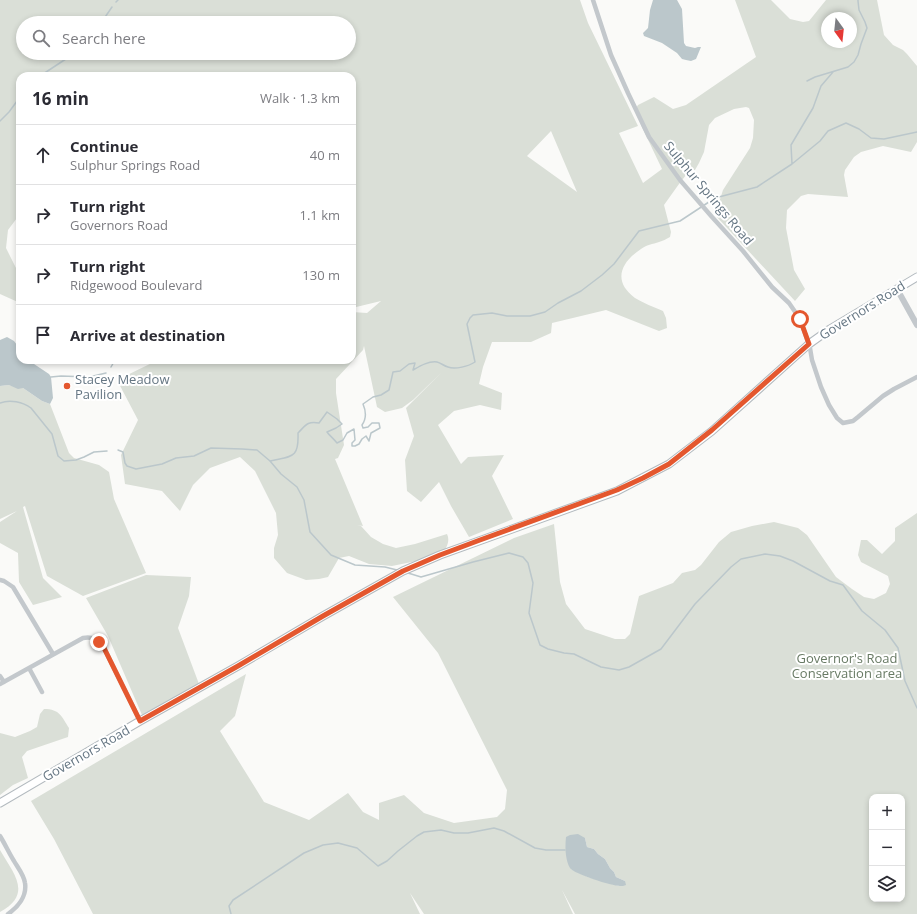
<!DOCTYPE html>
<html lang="en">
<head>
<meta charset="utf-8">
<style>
	body { margin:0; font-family:"Open Sans",sans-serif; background:#f7f7f7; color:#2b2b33 }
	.controls { position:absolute; right:12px; bottom:12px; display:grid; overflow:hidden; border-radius:8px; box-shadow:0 2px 6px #0003 }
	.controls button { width:36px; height:36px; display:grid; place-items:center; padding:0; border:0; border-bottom:1px solid #e1e1e2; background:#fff; color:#2b2b33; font:20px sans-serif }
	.compass { position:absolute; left:821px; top:12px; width:36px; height:36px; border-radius:50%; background:#fff; box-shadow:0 2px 6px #0003; rotate:165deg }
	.stop { position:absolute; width:12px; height:12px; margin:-9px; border:3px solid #e4572e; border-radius:50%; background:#fff }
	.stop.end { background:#e4572e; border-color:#fff; box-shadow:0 1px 4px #0008 }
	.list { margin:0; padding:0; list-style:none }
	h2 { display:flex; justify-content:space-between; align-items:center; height:52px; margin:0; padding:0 16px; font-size:17px }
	h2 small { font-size:13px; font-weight:400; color:#7c7c81 }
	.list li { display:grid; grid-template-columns:26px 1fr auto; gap:12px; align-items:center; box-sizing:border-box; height:60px; padding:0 16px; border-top:1px solid #e1e1e2 }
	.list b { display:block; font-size:15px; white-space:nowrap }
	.list p { margin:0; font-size:13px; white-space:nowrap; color:#7c7c81 }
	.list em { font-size:13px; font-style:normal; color:#7c7c81 }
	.icon { flex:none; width:22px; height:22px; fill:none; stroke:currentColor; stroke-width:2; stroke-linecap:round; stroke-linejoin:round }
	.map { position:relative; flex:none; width:917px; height:914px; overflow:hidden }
	.search { position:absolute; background:#fff; box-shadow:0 2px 6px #0003; left:16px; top:16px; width:340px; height:44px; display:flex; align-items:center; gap:10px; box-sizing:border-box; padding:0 14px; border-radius:22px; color:#7c7c81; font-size:15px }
	.panel { position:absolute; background:#fff; box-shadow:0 2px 6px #0003; left:16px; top:72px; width:340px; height:292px; border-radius:12px }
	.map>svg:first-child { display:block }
	.green { fill:#dadfd7; fill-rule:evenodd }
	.water { fill:#bbc7cb }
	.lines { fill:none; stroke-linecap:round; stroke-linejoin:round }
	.stream { stroke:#bbc7cb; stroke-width:1.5 }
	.secondary-casing { stroke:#b3babf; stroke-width:9 }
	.minor { stroke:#c3c8cc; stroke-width:4.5 }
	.tertiary { stroke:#c3c8cc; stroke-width:6 }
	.secondary { stroke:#fff; stroke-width:7 }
	.route { stroke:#e4572e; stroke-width:5 }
	.poi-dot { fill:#e4572e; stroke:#fff; stroke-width:1.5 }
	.labels { text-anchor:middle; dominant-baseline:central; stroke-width:4; stroke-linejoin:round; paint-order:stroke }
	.street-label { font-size:13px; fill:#657683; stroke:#fff }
	.poi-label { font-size:13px; fill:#657683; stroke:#fff; text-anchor:start }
	.park-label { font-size:13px; fill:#687a64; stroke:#fff }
</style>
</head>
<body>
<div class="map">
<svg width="917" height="914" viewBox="0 0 917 914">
	<rect width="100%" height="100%" fill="#fafaf8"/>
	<!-- green -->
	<path class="green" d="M 0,0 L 580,0 L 588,23 L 638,126 L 619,133 L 643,183 L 662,169 L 641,125 L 636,108 L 638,105 L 654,97 L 673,109 L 686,105 L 756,57 L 735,0 L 771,0 L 790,19 L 803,22 L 809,21 L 826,0 L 877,0 L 884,35 L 893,45 L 903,50 L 907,54 L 917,66 L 917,142 L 911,152 L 883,146 L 861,152 L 854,157 L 845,170 L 844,175 L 848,197 L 808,194 L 801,196 L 787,210 L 786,228 L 794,270 L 805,289 L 795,301 L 715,215 L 723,190 L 750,148 L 753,138 L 754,120 L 749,108 L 746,107 L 734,109 L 715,118 L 709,125 L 704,152 L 699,163 L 695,170 L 686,175 L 679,184 L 664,205 L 671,232 L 670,237 C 666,239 663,241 659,242 C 653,244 646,245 641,249 C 621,262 612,281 635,298 C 643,303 654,307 663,311 L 666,318 L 667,328 L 659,331 L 606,310 L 552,323 L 551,333 L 531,342 L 492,342 L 483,367 L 479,384 L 502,393 L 501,410 L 480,405 L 454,411 L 438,425 L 461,464 L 468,457 L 504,455 L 492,476 L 513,519 L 469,537 L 451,506 L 439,482 L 421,502 L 407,491 L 405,460 L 414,436 L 406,408 L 441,373 L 413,400 L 402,408 L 385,412 L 377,407 L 364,346 L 363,350 L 336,379 L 336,393 L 344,445 L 338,458 L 335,459 L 363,526 L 357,525 L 361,526 L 371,537 L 383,544 L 396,548 L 415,544 L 447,534 C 451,542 445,550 441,556 L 392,566 L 369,564 L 349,556 L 339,558 L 328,577 L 319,579 L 306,580 L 287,573 L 274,558 L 274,548 L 278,535 L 276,513 L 255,471 L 240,457 L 210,468 L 193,485 L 180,511 L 162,491 L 125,484 L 121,455 L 138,420 L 117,380 L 158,360 L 352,360 L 352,312 L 367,313 L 381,301 L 352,308 L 352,76 L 20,76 L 20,189 L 16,192 L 20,204 L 20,214 L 8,230 L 6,248 L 16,268 L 20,269 L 20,303 L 0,294 ZM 827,18 L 851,18 L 851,42 L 827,42 ZM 23,23 L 349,23 L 349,53 L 23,53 ZM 551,131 L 577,192 L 527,156 Z
		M 9,385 L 23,388 L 42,401 L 50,404 L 69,453 L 74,458 L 99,465 L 109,472 L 114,499 L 146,573 L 83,596 L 47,576 L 25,506 L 23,507 L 43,578 L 62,597 L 33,605 L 19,582 L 18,553 L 0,543 L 0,522 L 17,511 L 0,519 L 0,386 Z
		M 917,513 L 917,914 L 575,914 L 562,890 L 573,914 L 424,914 L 410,893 L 420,914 L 93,914 L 54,839 L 31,801 L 246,674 L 235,716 L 220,731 L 264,802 L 309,820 L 348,793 L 363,812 L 379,820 L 379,803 L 404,795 L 424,813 L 454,823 L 497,817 L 505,809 L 507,790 L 438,653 L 393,597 L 514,538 L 554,524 L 560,582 L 566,604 L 585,629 L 615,639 L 625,639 L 630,634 L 639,596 L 673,583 L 682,573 L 695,570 L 701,565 L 719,542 L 731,532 L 752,526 L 774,522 L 798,528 L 807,535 L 836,577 L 852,589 L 864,597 L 874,599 L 886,593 L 890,584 L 888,576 L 861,562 L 858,555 L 861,540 L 867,540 L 882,554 L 895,541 L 895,528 ZM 872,797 L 902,797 L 902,899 L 872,899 ZM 585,838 L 587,847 L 594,849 L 598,854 L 605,859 L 610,868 L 614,872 L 616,877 L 625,881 L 619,886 L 588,877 L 571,869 Z
		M 146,575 L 191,577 L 189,596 L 178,628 L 199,684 L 142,715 L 108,636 L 86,598 Z
		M 44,709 C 60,709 62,717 69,728 L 68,737 L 27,751 L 22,757 L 28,778 L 13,785 L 0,795 L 0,733 L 15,737 L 30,731 L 37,727 L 40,714 Z
		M 0,850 C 14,874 33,894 0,912 Z"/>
	<!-- water -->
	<path class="water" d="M 653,0 L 677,0 L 682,9 L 684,43 L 686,46 L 695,48 L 698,47 L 701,47 L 696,59 L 691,61 L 686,60 L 682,59 L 677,53 L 662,43 L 644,36 L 643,33 L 648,28 L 650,10 Z
		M 7,337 L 14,341 L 20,349 L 20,360 L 28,360 L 49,374 L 51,377 L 53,398 L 50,404 L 42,401 L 23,388 L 18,389 L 9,385 L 0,386 L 0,340 Z
		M 578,834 L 585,838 L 587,847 L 594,849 L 598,854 L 605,859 L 610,868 L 614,872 L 616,877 L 625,881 L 626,885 C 624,886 622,886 620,886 C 612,886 574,874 570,868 C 565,859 565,847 566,837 L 570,835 Z"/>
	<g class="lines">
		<!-- stream -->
		<path class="stream" d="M 116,2 L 118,0
			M 101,23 L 112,7
			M 40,76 L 75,53
			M 807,81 L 815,77 L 848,67 L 854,62 L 858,55 L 861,44 L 867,28 L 865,22 L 859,10 L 858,1 L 858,0
			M 0,121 L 9,112 L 20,97
			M 792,164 L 791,145 L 813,108 L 821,86 L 833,72
			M 111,367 L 115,360
			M 51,377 L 61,376 L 89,377 L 106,373
			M 0,403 C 10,399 23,402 31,408 L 52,434 L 58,456 L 64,461 L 76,460 L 84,457 L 94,452 L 107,451
			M 118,450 L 123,452 L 125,463 L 127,466 L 136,469 L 162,464 L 176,458 L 194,456 L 211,448 L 242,449 L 257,450 L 270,461 L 281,474 L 297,487 L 304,500 L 310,532 L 331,555 L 355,565 L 385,567 L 397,570
			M 270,461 C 292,456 299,459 298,433 C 306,425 307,421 319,423 L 327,412 L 337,419 L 342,424 L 336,428 L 327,432 C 329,435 334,439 337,443 L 343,440 L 347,433 L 354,429 L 355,440 L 352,443 L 352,446 L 355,446 L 359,444 L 362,439 L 366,436 L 369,441 L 371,433 L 380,428 L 379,423 L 372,423 L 368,427 L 363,428 L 362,425 C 367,418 366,411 363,404 L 373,397 L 381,395 L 389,390 L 393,372 L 400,371 L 409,364 L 415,363 L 413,370 C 420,366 428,361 437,362 C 441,363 444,366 448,367 C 455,370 469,366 475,362 L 467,324 L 470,318 L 473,315 L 492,313 L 507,316 L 530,316 L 545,312 L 558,303 L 581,291 L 602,275 L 614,264 L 639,231 L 680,221 L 715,198 L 757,187 L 792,164 L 820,141 L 828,131 L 846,123 L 859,129 L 871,138 L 884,139 L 917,132
			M 408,573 L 421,577 L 473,562 L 509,553 L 523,557 L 528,563 L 533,583 L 529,613 L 540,645 L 548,649 L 564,653 L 574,654 L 601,667 L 619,670 L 629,667 L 661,649 L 695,604 L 731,567 L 741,559 L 765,554 L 780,556 L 793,561 L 830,581 L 843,585 L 862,611 L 885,630 L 898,648 L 905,681 L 917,708
			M 231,914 L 229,906 L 233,900 L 304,853 L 323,845 L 338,843 L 357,848 L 378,866 L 387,861 L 398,851 L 417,836 L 424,832 L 441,830 L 454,833 L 468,833 L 494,828 L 504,831 L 535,848 L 546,850 L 565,850"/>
		<!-- secondary casing -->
		<g class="secondary-casing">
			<path id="secondary" d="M 0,803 L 140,721 L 238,666 L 323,616 L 403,571 L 440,555 L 617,491 L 669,464 L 712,431 L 809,344 L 830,329 L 917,277"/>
		</g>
		<!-- minor -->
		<path class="minor" d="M 593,0 L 611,55 L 628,93 L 649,137 L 680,180 L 712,217 L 743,251 L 772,287 L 789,303 L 800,319 L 810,348 L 812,360 L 821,387 L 829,405 L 837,418 L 843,423 L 853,421 L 858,417 L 883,396 L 894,389 L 917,377
			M 0,580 L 4,581 L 13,587 L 53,654
			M 29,668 L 42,692
			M 0,676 L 4,682
			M 0,684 L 83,638 C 94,636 97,640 104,648 L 140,721
			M 0,836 C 5,844 9,853 14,861 C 18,868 24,875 25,883 C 27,896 18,907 8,914"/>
		<!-- tertiary -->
		<path class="tertiary" d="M 897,289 L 917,325"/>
		<!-- secondary -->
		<use href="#secondary" class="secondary"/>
	</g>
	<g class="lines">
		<!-- route -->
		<path class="route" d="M 99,642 L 104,648 L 140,721 L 238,666 L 323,616 L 403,571 L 440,555 L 480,540 L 617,490 L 643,478 L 669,464 L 712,430 L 809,344 L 800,319"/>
	</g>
	<!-- markers -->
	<circle class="poi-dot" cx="67" cy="386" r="4"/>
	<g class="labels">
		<!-- street labels -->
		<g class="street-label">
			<text transform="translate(709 193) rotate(50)">Sulphur Springs Road</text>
			<text transform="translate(862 310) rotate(-32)">Governors Road</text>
			<text transform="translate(86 753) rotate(-30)">Governors Road</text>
		</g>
		<!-- poi labels -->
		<g class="poi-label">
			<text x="75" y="379">Stacey Meadow<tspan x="75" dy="15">Pavilion</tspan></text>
		</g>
		<!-- park labels -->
		<g class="park-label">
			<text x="847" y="658">Governor's Road<tspan x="847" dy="15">Conservation area</tspan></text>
		</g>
	</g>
</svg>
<div class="controls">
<button>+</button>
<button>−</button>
<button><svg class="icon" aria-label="layers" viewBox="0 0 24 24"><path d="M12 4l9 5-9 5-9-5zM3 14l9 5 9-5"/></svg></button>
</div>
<svg class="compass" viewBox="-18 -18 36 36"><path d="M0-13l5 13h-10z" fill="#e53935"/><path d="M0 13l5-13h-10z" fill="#7c7c81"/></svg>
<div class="stop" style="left:800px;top:319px"></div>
<div class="stop end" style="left:99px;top:642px"></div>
<div class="search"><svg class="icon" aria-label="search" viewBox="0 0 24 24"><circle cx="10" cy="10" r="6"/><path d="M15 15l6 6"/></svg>Search here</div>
<section class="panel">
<h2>16 min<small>Walk · 1.3 km</small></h2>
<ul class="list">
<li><svg class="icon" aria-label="ahead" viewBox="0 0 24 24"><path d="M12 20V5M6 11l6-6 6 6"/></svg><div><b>Continue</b><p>Sulphur Springs Road</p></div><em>40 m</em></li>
<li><svg class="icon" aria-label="right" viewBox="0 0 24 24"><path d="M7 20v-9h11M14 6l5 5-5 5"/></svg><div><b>Turn right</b><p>Governors Road</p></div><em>1.1 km</em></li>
<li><svg class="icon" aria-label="right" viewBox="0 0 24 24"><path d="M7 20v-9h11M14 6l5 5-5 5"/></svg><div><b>Turn right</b><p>Ridgewood Boulevard</p></div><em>130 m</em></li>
<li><svg class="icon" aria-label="arrive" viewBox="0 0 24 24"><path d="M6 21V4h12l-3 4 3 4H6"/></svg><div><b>Arrive at destination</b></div></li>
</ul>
</section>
</div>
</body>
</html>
